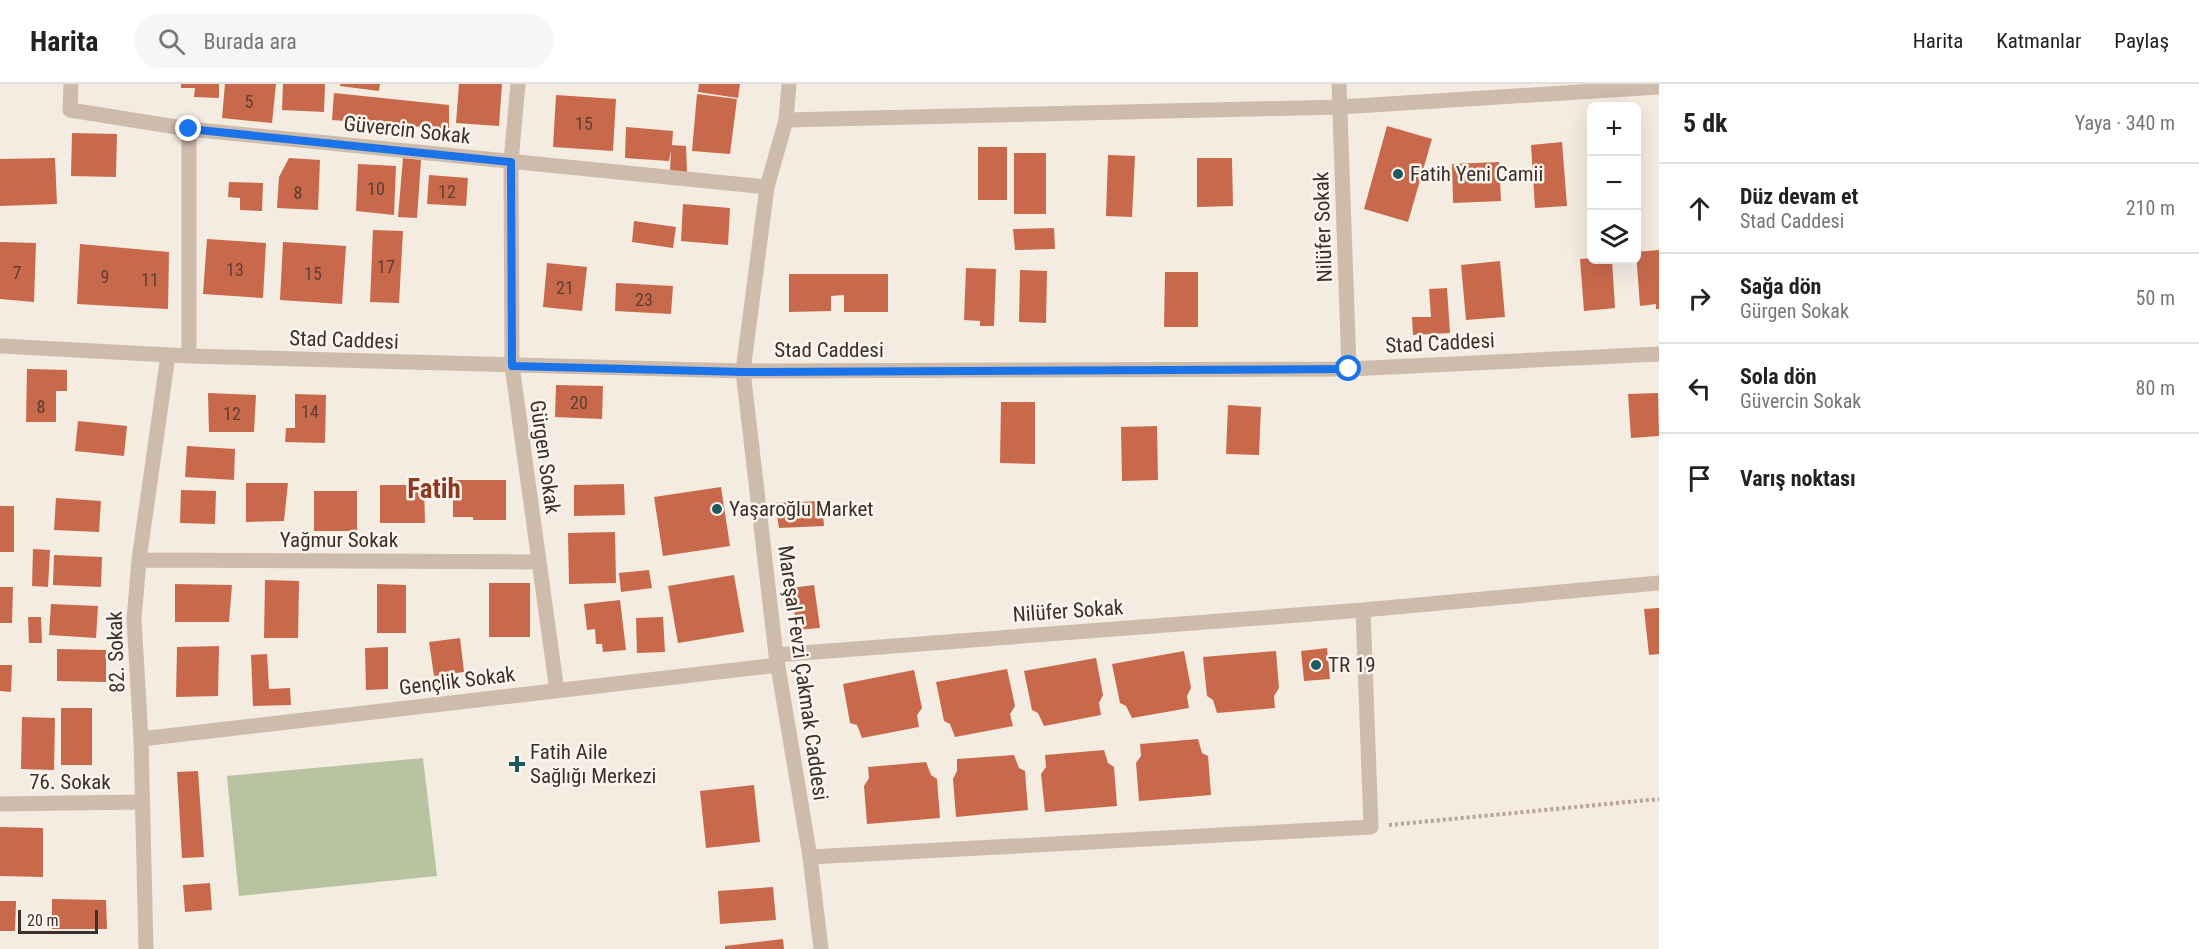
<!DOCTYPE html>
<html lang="tr">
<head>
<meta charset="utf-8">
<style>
	body { margin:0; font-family:"Roboto Condensed",sans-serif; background:#f6f6f6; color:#222 }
	.controls { position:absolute; right:18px; top:18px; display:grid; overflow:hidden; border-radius:9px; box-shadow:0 6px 24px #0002 }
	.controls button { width:54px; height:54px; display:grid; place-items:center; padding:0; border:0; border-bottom:2px solid #e0e0e0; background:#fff; color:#222; font:30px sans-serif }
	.scale { position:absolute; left:18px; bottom:15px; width:80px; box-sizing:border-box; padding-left:6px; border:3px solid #3b302b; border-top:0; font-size:16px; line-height:21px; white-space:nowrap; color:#3b302b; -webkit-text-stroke:4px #fbf5ee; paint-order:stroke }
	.stop { position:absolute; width:18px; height:18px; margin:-14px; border:4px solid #1a73e8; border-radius:50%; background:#fff }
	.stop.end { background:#1a73e8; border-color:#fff; box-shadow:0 2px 6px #0008 }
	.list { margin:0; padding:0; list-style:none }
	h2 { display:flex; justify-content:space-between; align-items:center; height:78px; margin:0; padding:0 24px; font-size:26px }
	h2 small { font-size:20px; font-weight:400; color:#767676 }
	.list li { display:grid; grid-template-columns:39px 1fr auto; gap:18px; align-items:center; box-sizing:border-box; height:90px; padding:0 24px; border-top:2px solid #e0e0e0 }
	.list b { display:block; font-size:22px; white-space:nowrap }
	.list p { margin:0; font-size:20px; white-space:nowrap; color:#767676 }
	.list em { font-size:20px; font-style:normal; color:#767676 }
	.icon { flex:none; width:33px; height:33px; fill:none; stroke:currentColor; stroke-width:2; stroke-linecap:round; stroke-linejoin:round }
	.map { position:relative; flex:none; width:1659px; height:865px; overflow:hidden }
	header { display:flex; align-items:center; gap:36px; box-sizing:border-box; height:84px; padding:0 30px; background:#fff; border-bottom:2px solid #e0e0e0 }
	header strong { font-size:28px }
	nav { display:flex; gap:33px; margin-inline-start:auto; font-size:21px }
	.search { width:420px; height:54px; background:#f6f6f6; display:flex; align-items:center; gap:15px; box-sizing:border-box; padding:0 21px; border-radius:33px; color:#767676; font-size:22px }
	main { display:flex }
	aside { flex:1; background:#fff }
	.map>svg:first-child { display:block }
	.green { fill:#b8c4a0 }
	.building { fill:#c8694b }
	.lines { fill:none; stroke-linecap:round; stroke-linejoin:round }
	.path { stroke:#b9a596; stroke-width:4; stroke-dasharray:3 3; stroke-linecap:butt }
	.minor { stroke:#cdbbac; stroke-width:15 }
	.route { stroke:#1a73e8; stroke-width:8 }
	.poi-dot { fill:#1f5a5e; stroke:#fbf5ee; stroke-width:2 }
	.labels { text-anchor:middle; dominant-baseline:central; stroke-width:5; stroke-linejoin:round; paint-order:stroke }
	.number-label { font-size:18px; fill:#5e3e33 }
	.street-label { font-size:21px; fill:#3b302b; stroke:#fbf5ee }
	.poi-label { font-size:21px; fill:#3b302b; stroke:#fbf5ee; text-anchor:start }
	.district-label { font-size:27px; font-weight:bold; fill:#8c3b22; stroke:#fbf5ee }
</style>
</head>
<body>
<header>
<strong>Harita</strong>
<div class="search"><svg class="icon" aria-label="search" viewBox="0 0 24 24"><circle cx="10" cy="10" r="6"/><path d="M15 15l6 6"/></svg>Burada ara</div>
<nav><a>Harita</a><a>Katmanlar</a><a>Paylaş</a></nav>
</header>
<main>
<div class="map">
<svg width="1659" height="865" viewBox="0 0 1659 865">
	<rect width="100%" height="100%" fill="#f4ebe1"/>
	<!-- green -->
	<path class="green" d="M 423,674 L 437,792 L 239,812 L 227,692 Z"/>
	<!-- building -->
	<path class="building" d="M 181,0 L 219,0 L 219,14 L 194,13 L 195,4 L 181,4 Z
		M 225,0 L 276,0 L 272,39 L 222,34 Z
		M 283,0 L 325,0 L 324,28 L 282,26 Z
		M 340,0 L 380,0 L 379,7 L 340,2 Z
		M 459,0 L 502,0 L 499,42 L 456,39 Z
		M 699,0 L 740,0 L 738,14 L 698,8 Z
		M 334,9 L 449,21 L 449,45 L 332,36 Z
		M 697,10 L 737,15 L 730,70 L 692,67 Z
		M 556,11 L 616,15 L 613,67 L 553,63 Z
		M 1387,42 L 1432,55 L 1408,138 L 1364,125 Z
		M 626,43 L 673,47 L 672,61 L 686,62 L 687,88 L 670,88 L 671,66 L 669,77 L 625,74 Z
		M 72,49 L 117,50 L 116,93 L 71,92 Z
		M 1562,58 L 1567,122 L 1535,124 L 1531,61 Z
		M 978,63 L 1007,63 L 1007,116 L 978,116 Z
		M 1014,69 L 1046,69 L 1046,130 L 1014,130 Z
		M 1108,71 L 1135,72 L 1132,133 L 1106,132 Z
		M 55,74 L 57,120 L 0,122 L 0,75 Z
		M 289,74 L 320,76 L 318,126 L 277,124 L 279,93 Z
		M 403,74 L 421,76 L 417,134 L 398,133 Z
		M 1197,74 L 1232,74 L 1233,122 L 1197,123 Z
		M 1499,78 L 1501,117 L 1453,119 L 1452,80 Z
		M 358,80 L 396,82 L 394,131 L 356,127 Z
		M 429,91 L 468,94 L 466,122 L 427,120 Z
		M 229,98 L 263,99 L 262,127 L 240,126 L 240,114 L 228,113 Z
		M 683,120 L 730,124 L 728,161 L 681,157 Z
		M 634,137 L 676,143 L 673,164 L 632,158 Z
		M 1054,144 L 1055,165 L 1015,166 L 1013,145 Z
		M 373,146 L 403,147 L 399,219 L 370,218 Z
		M 207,155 L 266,159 L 263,214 L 203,210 Z
		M 0,158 L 36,159 L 34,218 L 0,215 Z
		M 283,158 L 346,162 L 342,220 L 280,216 Z
		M 80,160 L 169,168 L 168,225 L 77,220 Z
		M 1659,166 L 1659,225 L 1656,225 L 1656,220 L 1640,222 L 1636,168 Z
		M 1592,174 L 1592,176 L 1612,176 L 1615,224 L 1584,227 L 1580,175 Z
		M 1500,177 L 1505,233 L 1466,236 L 1461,181 Z
		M 547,179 L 587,183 L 582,227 L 543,223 Z
		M 966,184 L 996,185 L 994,242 L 980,242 L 980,237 L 964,236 Z
		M 1020,186 L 1047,187 L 1046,239 L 1019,238 Z
		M 1165,188 L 1198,188 L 1198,243 L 1164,243 Z
		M 789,190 L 888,190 L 888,228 L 844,228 L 844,211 L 831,212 L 831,227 L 789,228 Z
		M 616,199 L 673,202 L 671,230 L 615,227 Z
		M 1447,204 L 1450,249 L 1413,251 L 1412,233 L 1431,233 L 1429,205 Z
		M 27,285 L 67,286 L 67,307 L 56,307 L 56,338 L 26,338 Z
		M 556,301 L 603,302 L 602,335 L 555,333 Z
		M 208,309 L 256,311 L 254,348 L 209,348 Z
		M 1658,309 L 1659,352 L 1631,354 L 1628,310 Z
		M 295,310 L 326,311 L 325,359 L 285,358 L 286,344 L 295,344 Z
		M 1001,318 L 1035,318 L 1035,380 L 1000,379 Z
		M 1228,321 L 1261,323 L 1259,371 L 1226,370 Z
		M 78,337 L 127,342 L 124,372 L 75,367 Z
		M 1157,342 L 1158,396 L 1122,397 L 1121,343 Z
		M 187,362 L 235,365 L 234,396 L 185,393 Z
		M 453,396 L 506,396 L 506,436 L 473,436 L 473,433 L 453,433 Z
		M 246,399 L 288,399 L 284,437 L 246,438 Z
		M 624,400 L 625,431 L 574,432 L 574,401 Z
		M 380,401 L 424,401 L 425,439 L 380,439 Z
		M 721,403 L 730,462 L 663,472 L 654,413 Z
		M 181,406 L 216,407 L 215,440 L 180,439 Z
		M 314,407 L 357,407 L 357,447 L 314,447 Z
		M 56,414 L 101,417 L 99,448 L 54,446 Z
		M 822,417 L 824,442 L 779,444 L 775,419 Z
		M 0,422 L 14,422 L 14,468 L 0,468 Z
		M 615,448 L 616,499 L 569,500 L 568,449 Z
		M 33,465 L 50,466 L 48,503 L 32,502 Z
		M 54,471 L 102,473 L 101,503 L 53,501 Z
		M 649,486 L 652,504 L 621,508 L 619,489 Z
		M 734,491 L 744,548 L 678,559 L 668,502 Z
		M 265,496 L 299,497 L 298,554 L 264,554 Z
		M 489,499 L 530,499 L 530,553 L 489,553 Z
		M 175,500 L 232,501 L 229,538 L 175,538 Z
		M 377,500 L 406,501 L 406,549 L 377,549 Z
		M 814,501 L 820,544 L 797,546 L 791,504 Z
		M 0,503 L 13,503 L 12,539 L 0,539 Z
		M 620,516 L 626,566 L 603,568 L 602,560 L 596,560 L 595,545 L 587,546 L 584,520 Z
		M 51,520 L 98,522 L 96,554 L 49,551 Z
		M 1659,524 L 1659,570 L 1649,571 L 1644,525 Z
		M 28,533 L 41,533 L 42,559 L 29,559 Z
		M 663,533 L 665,568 L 637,569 L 636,534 Z
		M 460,554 L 464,588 L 434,592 L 429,558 Z
		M 219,562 L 218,612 L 176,613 L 177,563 Z
		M 388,563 L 388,605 L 366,606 L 365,564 Z
		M 1327,564 L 1330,595 L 1304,597 L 1301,567 Z
		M 57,565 L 106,566 L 106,598 L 57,597 Z
		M 1184,567 L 1191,604 L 1187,612 L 1189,624 L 1132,634 L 1126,622 L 1120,619 L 1112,580 Z
		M 1276,567 L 1279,604 L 1274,612 L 1275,624 L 1217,629 L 1213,616 L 1207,612 L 1203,573 Z
		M 267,570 L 269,605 L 290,604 L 291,621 L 253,622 L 251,571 Z
		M 1096,574 L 1103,611 L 1099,619 L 1101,631 L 1044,642 L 1038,629 L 1032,626 L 1024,587 Z
		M 0,581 L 12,581 L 11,608 L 0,607 Z
		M 1007,585 L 1015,622 L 1010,630 L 1013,642 L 955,653 L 950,640 L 944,637 L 936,598 Z
		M 914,586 L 922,624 L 917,631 L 919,643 L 862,654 L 857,641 L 850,639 L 843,600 Z
		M 61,624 L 92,624 L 92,681 L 61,681 Z
		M 22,633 L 55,634 L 54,686 L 21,685 Z
		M 1198,655 L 1202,669 L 1208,672 L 1211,711 L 1139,717 L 1136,679 L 1141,672 L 1140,660 Z
		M 1104,666 L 1108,679 L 1114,683 L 1117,722 L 1045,728 L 1041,690 L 1046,683 L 1045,671 Z
		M 1014,671 L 1019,684 L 1025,687 L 1028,726 L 956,733 L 953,695 L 957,687 L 957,675 Z
		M 926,678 L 931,691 L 937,695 L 940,734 L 867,740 L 864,702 L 869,694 L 868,683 Z
		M 198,687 L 204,773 L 182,774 L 177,688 Z
		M 754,701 L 760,758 L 706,764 L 700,707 Z
		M 0,743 L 43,744 L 43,793 L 0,792 Z
		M 210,799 L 212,826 L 185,828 L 183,801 Z
		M 773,803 L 776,836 L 720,840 L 718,807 Z
		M 52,815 L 106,816 L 107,845 L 52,845 Z
		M 0,817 L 16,817 L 15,847 L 0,847 Z
		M 783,855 L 784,865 L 725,865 L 725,862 Z"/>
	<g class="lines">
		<!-- path -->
		<path class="path" d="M 1389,741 L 1659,715"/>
		<!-- minor -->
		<path class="minor" d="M 71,0 L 70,26 L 189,45 L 767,103
			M 518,0 L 511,77 L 512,282 L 557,607
			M 789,0 L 786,36 L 767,103 L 743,287 L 776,571 L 810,773 L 821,865
			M 1339,0 L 1349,285
			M 786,36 L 1340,23 L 1659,3
			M 189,45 L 189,272
			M 0,262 L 189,272 L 743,287 L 1349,285 L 1659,270
			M 139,476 L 538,478
			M 776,571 L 1363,526 L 1659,499
			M 141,655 L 778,581
			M 0,720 L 141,718
			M 810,773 L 1371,743 L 1363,526
			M 146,865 L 141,655 L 134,535 L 139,476 L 168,271"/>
	</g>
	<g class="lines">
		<!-- route -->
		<path class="route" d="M 189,45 L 511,78 L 512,282 L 743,288 L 1349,285"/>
	</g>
	<!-- markers -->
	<g class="poi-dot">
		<circle cx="1398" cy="90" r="6"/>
		<circle cx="717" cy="425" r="6"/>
		<circle cx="1316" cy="581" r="6"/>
		<path d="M514 671h6v6h6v6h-6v6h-6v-6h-6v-6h6z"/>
	</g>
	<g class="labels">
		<!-- number labels -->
		<g class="number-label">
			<text x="249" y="17">5</text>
			<text x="584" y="39">15</text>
			<text x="376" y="104">10</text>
			<text x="447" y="107">12</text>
			<text x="298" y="108">8</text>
			<text x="386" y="182">17</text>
			<text x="235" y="185">13</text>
			<text x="17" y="188">7</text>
			<text x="313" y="189">15</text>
			<text x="105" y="192">9</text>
			<text x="150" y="195">11</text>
			<text x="565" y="203">21</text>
			<text x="644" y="215">23</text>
			<text x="579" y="318">20</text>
			<text x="41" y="322">8</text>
			<text x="310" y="327">14</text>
			<text x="232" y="329">12</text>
		</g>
		<!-- street labels -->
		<g class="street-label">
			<text transform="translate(407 46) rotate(6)">Güvercin Sokak</text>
			<text transform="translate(1323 143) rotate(-92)">Nilüfer Sokak</text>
			<text transform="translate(344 256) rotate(2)">Stad Caddesi</text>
			<text transform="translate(1440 259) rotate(-3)">Stad Caddesi</text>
			<text x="829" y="266">Stad Caddesi</text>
			<text transform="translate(545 373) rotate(82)">Gürgen Sokak</text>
			<text x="339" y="456">Yağmur Sokak</text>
			<text transform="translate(1068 527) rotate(-4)">Nilüfer Sokak</text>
			<text transform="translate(116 568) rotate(-92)">82. Sokak</text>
			<text transform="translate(803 589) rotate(82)">Mareşal Fevzi Çakmak Caddesi</text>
			<text transform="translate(457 597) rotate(-7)">Gençlik Sokak</text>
			<text x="70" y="698">76. Sokak</text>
		</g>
		<!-- poi labels -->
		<g class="poi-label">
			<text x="1410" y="90">Fatih Yeni Camii</text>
			<text x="729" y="425">Yaşaroğlu Market</text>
			<text x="1328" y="581">TR 19</text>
			<text x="530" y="668">Fatih Aile<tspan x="530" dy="24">Sağlığı Merkezi</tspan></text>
		</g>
		<!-- district labels -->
		<g class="district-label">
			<text x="434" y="405">Fatih</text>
		</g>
	</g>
</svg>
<div class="controls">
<button>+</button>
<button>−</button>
<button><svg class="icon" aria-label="layers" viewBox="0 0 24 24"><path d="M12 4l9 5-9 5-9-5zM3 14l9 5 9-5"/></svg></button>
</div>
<div class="scale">20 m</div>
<div class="stop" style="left:1349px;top:285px"></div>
<div class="stop end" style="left:189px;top:45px"></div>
</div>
<aside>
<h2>5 dk<small>Yaya · 340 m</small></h2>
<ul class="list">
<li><svg class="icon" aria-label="ahead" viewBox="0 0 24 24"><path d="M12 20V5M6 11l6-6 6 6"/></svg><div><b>Düz devam et</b><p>Stad Caddesi</p></div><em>210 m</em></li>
<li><svg class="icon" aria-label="right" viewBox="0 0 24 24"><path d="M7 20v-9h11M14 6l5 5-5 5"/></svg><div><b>Sağa dön</b><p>Gürgen Sokak</p></div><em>50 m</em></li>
<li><svg class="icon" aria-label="left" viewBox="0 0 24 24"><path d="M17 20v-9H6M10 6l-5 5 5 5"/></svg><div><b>Sola dön</b><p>Güvercin Sokak</p></div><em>80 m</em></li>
<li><svg class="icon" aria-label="arrive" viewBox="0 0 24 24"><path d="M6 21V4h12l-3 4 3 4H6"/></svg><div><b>Varış noktası</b></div></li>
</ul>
</aside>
</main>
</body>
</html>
